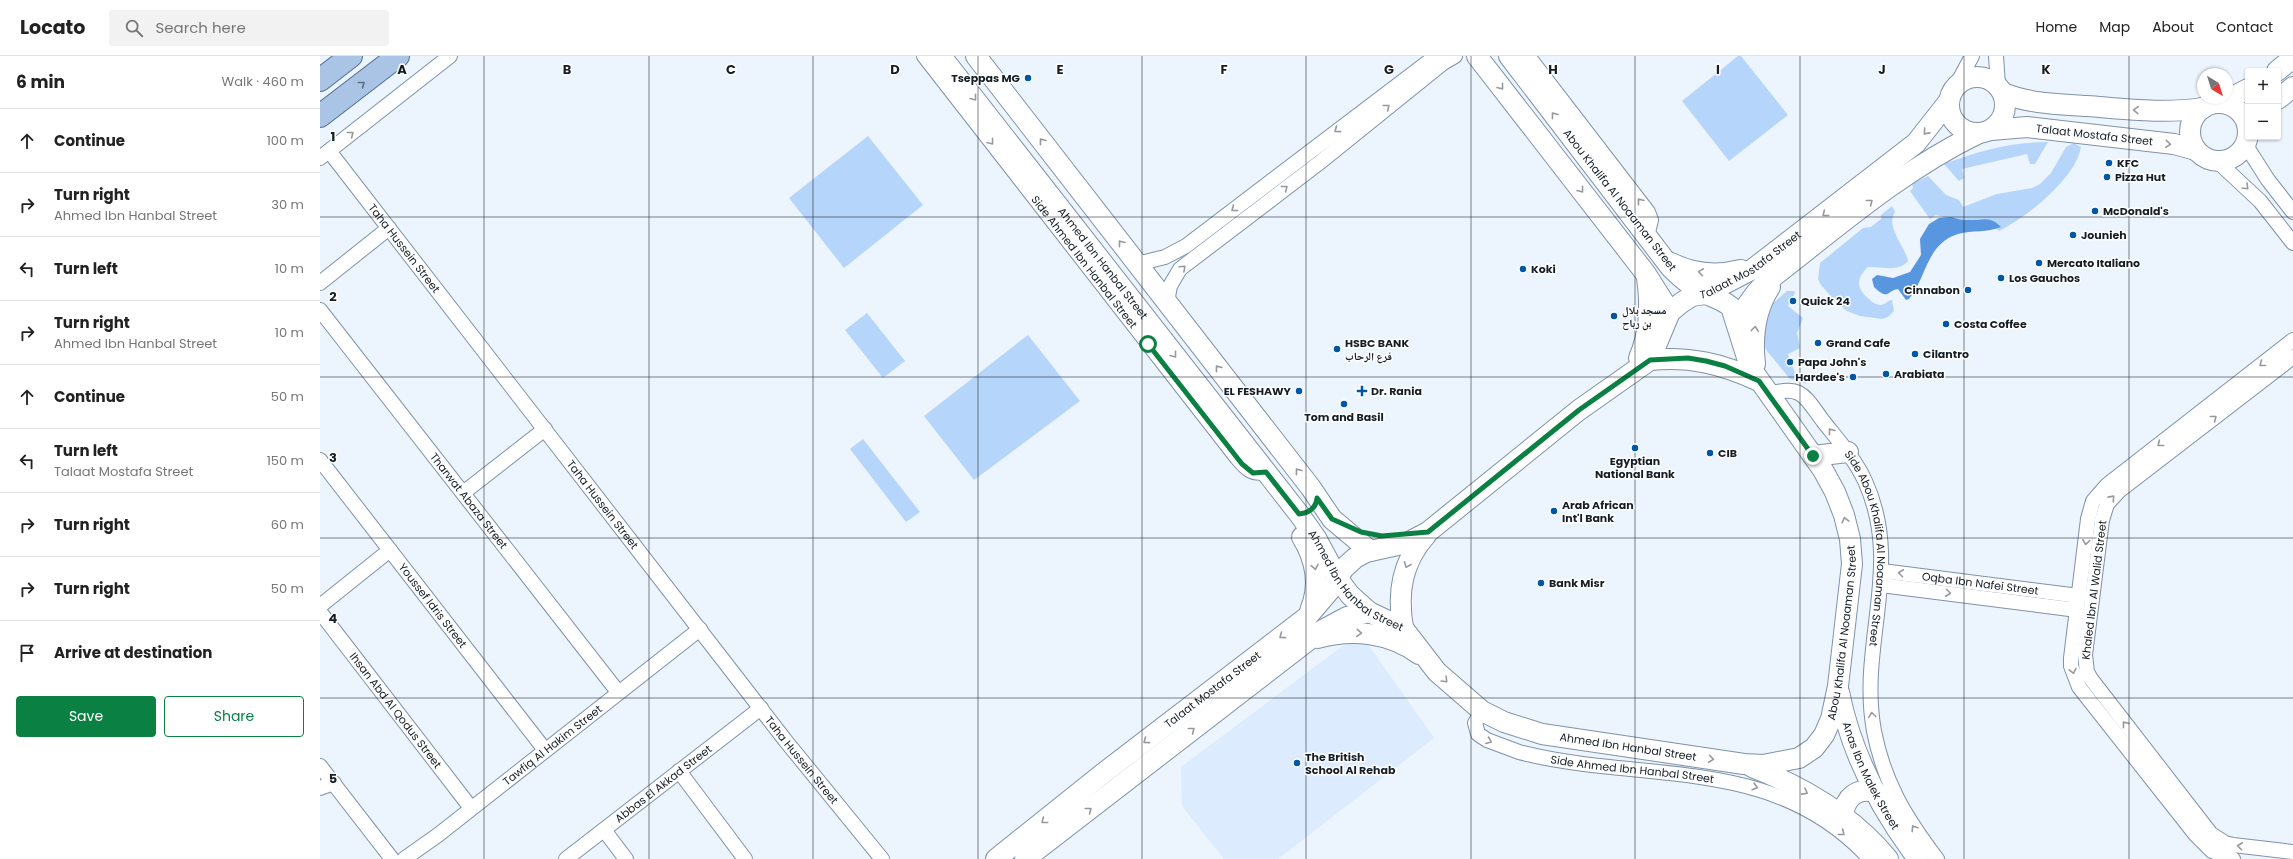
<!DOCTYPE html>
<html lang="en">
<head>
<meta charset="utf-8">
<style>
	body { margin:0; font-family:Poppins,"Noto Naskh Arabic",sans-serif; background:#f2f2f2; color:#222 }
	.controls { position:absolute; right:12px; top:12px; display:grid; overflow:hidden; border-radius:4px; box-shadow:0 1px 3px #0004 }
	.controls button { width:36px; height:36px; display:grid; place-items:center; padding:0; border:0; border-bottom:1px solid #e0e0e0; background:#fff; color:#222; font:20px sans-serif }
	.compass { position:absolute; left:1877px; top:12px; width:36px; height:36px; border-radius:50%; background:#fff; box-shadow:0 1px 3px #0004; rotate:142deg }
	.stop { position:absolute; width:12px; height:12px; margin:-9px; border:3px solid #0b8043; border-radius:50%; background:#fff }
	.stop.end { background:#0b8043; border-color:#fff; box-shadow:0 1px 4px #0008 }
	.list { margin:0; padding:0; list-style:none }
	h2 { display:flex; justify-content:space-between; align-items:center; height:52px; margin:0; padding:0 16px; font-size:17px }
	h2 small { font-size:13px; font-weight:400; color:#767676 }
	.list li { display:grid; grid-template-columns:26px 1fr auto; gap:12px; align-items:center; box-sizing:border-box; height:64px; padding:0 16px; border-top:1px solid #e0e0e0 }
	.list b { display:block; font-size:15px; white-space:nowrap }
	.list p { margin:0; font-size:13px; white-space:nowrap; color:#767676 }
	.list em { font-size:13px; font-style:normal; color:#767676 }
	.actions { display:flex; gap:8px; padding:12px 16px }
	.actions a { flex:1; padding:9px 0; border:1px solid #0b8043; border-radius:4px; text-align:center; font-size:14px; color:#0b8043 }
	.actions .main { background:#0b8043; color:#fff }
	.icon { flex:none; width:22px; height:22px; fill:none; stroke:currentColor; stroke-width:2; stroke-linecap:round; stroke-linejoin:round }
	.map { position:relative; flex:none; width:1973px; height:803px; overflow:hidden }
	header { display:flex; align-items:center; gap:24px; box-sizing:border-box; height:56px; padding:0 20px; background:#fff; border-bottom:1px solid #e0e0e0 }
	header strong { font-size:19px }
	nav { display:flex; gap:22px; margin-inline-start:auto; font-size:14px }
	.search { width:280px; height:36px; background:#f2f2f2; display:flex; align-items:center; gap:10px; box-sizing:border-box; padding:0 14px; border-radius:4px; color:#767676; font-size:15px }
	main { display:flex }
	aside { flex:1; background:#fff }
	.map>svg:first-child { display:block }
	.built { fill:#dcebfd }
	.green { fill:#b6d5fa }
	.water { fill:#5896df }
	.lines { fill:none; stroke-linecap:round; stroke-linejoin:round }
	.street-casing { stroke:#7f92a9; stroke-width:16 }
	.secondary-casing { stroke:#7f92a9; stroke-width:22 }
	.primary-casing { stroke:#507097; stroke-width:24 }
	.street { stroke:#fff; stroke-width:14 }
	.secondary { stroke:#fff; stroke-width:20 }
	.primary { stroke:#a9c4e5; stroke-width:22 }
	.oneway { stroke:#5f7085 }
	.oneway2 { stroke:#96999d }
	.route { stroke:#0b8043; stroke-width:5 }
	.grid { fill:none; stroke:#151d25; stroke-width:1; stroke-opacity:0.55 }
	.poi-dot { fill:#0057a5; stroke:#fff; stroke-width:1.5 }
	.labels { text-anchor:middle; dominant-baseline:central; stroke-width:3; stroke-linejoin:round; paint-order:stroke }
	.poi-label { font-size:11px; font-weight:bold; fill:#151d25; stroke:#fff; text-anchor:start }
	.street-label { font-size:11px; fill:#151d25; stroke:#fff }
	.grid-label { font-size:13px; text-anchor:middle; font-weight:bold; fill:#151d25; stroke:#fff; stroke-width:3; stroke-linejoin:round; paint-order:stroke }
</style>
</head>
<body>
<header>
<strong>Locato</strong>
<div class="search"><svg class="icon" aria-label="search" viewBox="0 0 24 24"><circle cx="10" cy="10" r="6"/><path d="M15 15l6 6"/></svg>Search here</div>
<nav><a>Home</a><a>Map</a><a>About</a><a>Contact</a></nav>
</header>
<main>
<aside>
<h2>6 min<small>Walk · 460 m</small></h2>
<ul class="list">
<li><svg class="icon" aria-label="ahead" viewBox="0 0 24 24"><path d="M12 20V5M6 11l6-6 6 6"/></svg><div><b>Continue</b></div><em>100 m</em></li>
<li><svg class="icon" aria-label="right" viewBox="0 0 24 24"><path d="M7 20v-9h11M14 6l5 5-5 5"/></svg><div><b>Turn right</b><p>Ahmed Ibn Hanbal Street</p></div><em>30 m</em></li>
<li><svg class="icon" aria-label="left" viewBox="0 0 24 24"><path d="M17 20v-9H6M10 6l-5 5 5 5"/></svg><div><b>Turn left</b></div><em>10 m</em></li>
<li><svg class="icon" aria-label="right" viewBox="0 0 24 24"><path d="M7 20v-9h11M14 6l5 5-5 5"/></svg><div><b>Turn right</b><p>Ahmed Ibn Hanbal Street</p></div><em>10 m</em></li>
<li><svg class="icon" aria-label="ahead" viewBox="0 0 24 24"><path d="M12 20V5M6 11l6-6 6 6"/></svg><div><b>Continue</b></div><em>50 m</em></li>
<li><svg class="icon" aria-label="left" viewBox="0 0 24 24"><path d="M17 20v-9H6M10 6l-5 5 5 5"/></svg><div><b>Turn left</b><p>Talaat Mostafa Street</p></div><em>150 m</em></li>
<li><svg class="icon" aria-label="right" viewBox="0 0 24 24"><path d="M7 20v-9h11M14 6l5 5-5 5"/></svg><div><b>Turn right</b></div><em>60 m</em></li>
<li><svg class="icon" aria-label="right" viewBox="0 0 24 24"><path d="M7 20v-9h11M14 6l5 5-5 5"/></svg><div><b>Turn right</b></div><em>50 m</em></li>
<li><svg class="icon" aria-label="arrive" viewBox="0 0 24 24"><path d="M6 21V4h12l-3 4 3 4H6"/></svg><div><b>Arrive at destination</b></div></li>
</ul>
<div class="actions"><a class="main">Save</a><a>Share</a></div>
</aside>
<div class="map">
<svg width="1973" height="803" viewBox="0 0 1973 803">
	<rect width="100%" height="100%" fill="#ecf4fe"/>
	<!-- built -->
	<path class="built" d="M 1040,577 L 1114,682 L 958,803 L 904,803 L 862,750 L 861,711 Z"/>
	<!-- green -->
	<path class="green" d="M 1418,0 L 1421,0 L 1468,59 L 1409,105 L 1362,45 Z
		M 548,80 L 603,149 L 524,212 L 469,142 Z
		M 1728,86 L 1715,108 L 1710,108 L 1707,98 L 1642,113 L 1644,122 L 1639,125 L 1624,108 C 1658,95 1691,86 1728,86 Z
		M 1754,87 L 1761,91 C 1756,122 1706,162 1679,175 L 1668,164 L 1662,163 L 1638,165 L 1616,159 L 1610,163 L 1590,135 L 1593,132 L 1592,128 L 1608,120 L 1626,139 L 1639,144 L 1643,151 L 1677,138 L 1712,132 L 1720,128 L 1731,117 L 1746,91 Z
		M 1572,150 L 1575,156 C 1565,171 1585,190 1588,205 C 1578,217 1561,210 1548,211 C 1536,222 1536,233 1549,243 C 1552,246 1556,249 1561,249 C 1565,249 1568,244 1572,244 L 1574,255 L 1568,261 L 1562,263 L 1540,260 L 1527,255 L 1517,247 L 1501,229 L 1498,223 L 1500,207 L 1543,172 L 1551,171 L 1561,163 L 1561,159 Z
		M 1467,235 L 1474,235 L 1475,237 L 1468,250 L 1483,262 L 1477,277 L 1480,292 L 1468,298 L 1476,320 L 1482,318 L 1487,328 L 1470,323 L 1447,295 L 1444,289 L 1442,275 L 1451,249 Z
		M 547,257 L 585,305 L 563,322 L 525,274 Z
		M 708,279 L 760,345 L 654,424 L 604,360 Z
		M 543,383 L 600,456 L 586,466 L 530,393 Z"/>
	<!-- water -->
	<path class="water" d="M 1632,161 C 1652,170 1667,155 1681,171 C 1667,177 1653,174 1638,178 C 1606,188 1607,221 1589,243 L 1586,244 L 1578,233 C 1566,235 1569,245 1554,231 L 1552,223 L 1557,219 L 1573,222 L 1590,216 L 1601,199 L 1600,183 L 1609,168 L 1619,162 Z"/>
	<g class="lines">
		<!-- street casing -->
		<g class="street-casing">
			<g id="street">
				<path id="s1" d="M 604,0 L 917,402 C 926,413 932,419 946,416"/>
				<path d="M 1208,0 L 1328,156 L 1331,164 L 1327,180"/>
				<path d="M 1676,0 L 1678,29"/>
				<path d="M 1636,30 L 1652,0"/>
				<path d="M 1925,88 L 1948,124 L 1973,156"/>
				<path id="s2" d="M 9,95 L 465,684 L 562,803"/>
				<path d="M 0,102 L 130,0"/>
				<path d="M 1897,105 L 1940,145 L 1973,187"/>
				<path d="M 817,208 L 845,201 L 866,190 L 1116,0"/>
				<path d="M 0,227 L 69,172"/>
				<path d="M 847,246 L 850,230 L 860,213 L 999,107 L 1123,7 L 1135,0"/>
				<path id="s3" d="M 0,254 L 298,636"/>
				<path d="M 1973,301 L 1799,435 L 1787,448 L 1782,464 L 1765,599 L 1767,616 L 1771,623 L 1891,778 L 1905,787 L 1913,789 L 1973,796"/>
				<path id="s4" d="M 1449,338 C 1482,328 1485,341 1503,365 C 1518,384 1535,403 1545,425 C 1584,510 1538,588 1554,675 C 1564,727 1586,762 1617,803"/>
				<path id="s5" d="M 0,404 L 225,694"/>
				<path d="M 143,437 L 225,373"/>
				<path id="s6" d="M 1562,515 L 1759,540"/>
				<path d="M 1561,529 L 1757,554"/>
				<path d="M 0,550 L 70,494"/>
				<path id="s7" d="M 0,556 L 151,752"/>
				<path id="s8" d="M 1162,655 L 1155,667 L 1158,678 L 1167,684 L 1199,696 C 1322,728 1454,697 1550,803"/>
				<path d="M 0,710 L 72,803"/>
				<path d="M 359,715 L 425,803"/>
				<path d="M 0,732 L 14,727"/>
				<path d="M 284,774 L 306,803"/>
				<path id="s9" d="M 84,803 L 118,779 L 380,573"/>
				<path id="s10" d="M 246,803 L 441,652"/>
				<path d="M 1913,803 L 1892,795 L 1875,778 L 1759,631 L 1751,610 L 1751,602 L 1768,463 L 1773,445 L 1787,429 L 1973,284"/>
			</g>
		</g>
		<!-- secondary casing -->
		<g class="secondary-casing">
			<g id="secondary">
				<path id="s11" d="M 621,0 L 979,458 L 996,482 L 1018,523 L 1030,539 L 1049,556 L 1083,572 L 1117,616 L 1162,655 L 1184,666 L 1222,678 L 1424,708 L 1443,709 L 1479,702 L 1494,692 L 1504,679 L 1511,663 L 1518,630 L 1532,508 L 1530,483 L 1524,459 L 1515,436 L 1503,414 L 1430,311 L 1411,251 C 1402,243 1394,242 1384,237 C 1371,231 1361,222 1351,212 L 1189,0"/>
				<path d="M 656,0 L 991,432 L 1012,463 L 1050,495"/>
				<path d="M 1157,0 L 1326,218 L 1350,256"/>
				<path d="M 1957,15 L 1973,2"/>
				<circle cx="1657" cy="49" r="28"/>
				<path d="M 1683,37 C 1710,48 1739,48 1767,50 C 1806,53 1844,58 1883,52"/>
				<path d="M 1958,43 L 1973,31"/>
				<path d="M 1901,47 L 1928,33"/>
				<circle cx="1899" cy="76" r="29"/>
				<path id="s12" d="M 1671,74 L 1707,71 L 1854,88 L 1876,94"/>
				<path d="M 1351,207 C 1373,218 1397,220 1421,214"/>
				<path d="M 1417,263 L 1436,237 L 1445,227 C 1514,174 1580,115 1659,77"/>
				<path d="M 1319,302 C 1330,277 1331,249 1327,222"/>
				<path d="M 1330,304 C 1370,300 1403,308 1439,325"/>
				<path d="M 1435,308 C 1432,282 1435,254 1450,231"/>
				<path d="M 1493,400 L 1528,396"/>
				<path d="M 982,481 C 996,504 1001,529 990,555"/>
				<path d="M 1083,572 C 1077,536 1082,506 1106,479"/>
				<path d="M 998,582 C 1033,572 1070,577 1099,598"/>
				<path id="s13" d="M 1519,636 C 1531,697 1561,754 1598,803"/>
				<path d="M 1432,711 C 1483,731 1533,760 1568,803"/>
				<path d="M 1523,760 C 1525,741 1537,731 1556,736"/>
				<path id="s14" d="M 676,803 L 781,719 L 987,561 L 1010,534 L 1024,512 L 1035,502 L 1046,496 L 1087,487 L 1108,476 L 1259,354 L 1330,304 L 1350,256 L 1361,247 L 1372,240 L 1385,238 L 1433,213 L 1596,87 L 1629,45"/>
				<path d="M 705,803 L 999,576 L 1027,561 L 1049,556"/>
			</g>
		</g>
		<!-- primary casing -->
		<g class="primary-casing">
			<path id="primary" d="M 0,24 L 31,0
				M 0,60 L 78,0"/>
		</g>
		<!-- street -->
		<use href="#street" class="street"/>
		<!-- secondary -->
		<use href="#secondary" class="secondary"/>
		<!-- primary -->
		<use href="#primary" class="primary"/>
	</g>
	<!-- one-way arrows -->
	<defs><path id="oneway-chevron" d="M-2-3.5L2.5 0L-2 3.5" fill="none" stroke-width="1.6" stroke-linecap="round" stroke-linejoin="round"/></defs>
	<use class="oneway" href="#oneway-chevron" transform="translate(42 28) rotate(-38)"/>
	<g class="oneway2">
		<use href="#oneway-chevron" transform="translate(1181 31) rotate(52)"/>
		<use href="#oneway-chevron" transform="translate(654 42) rotate(52)"/>
		<use href="#oneway-chevron" transform="translate(1067 51) rotate(-39)"/>
		<use href="#oneway-chevron" transform="translate(1816 54) rotate(-177)"/>
		<use href="#oneway-chevron" transform="translate(1234 59) rotate(-127)"/>
		<use href="#oneway-chevron" transform="translate(1017 74) rotate(143)"/>
		<use href="#oneway-chevron" transform="translate(1606 76) rotate(132)"/>
		<use href="#oneway-chevron" transform="translate(31 78) rotate(-38)"/>
		<use href="#oneway-chevron" transform="translate(722 85) rotate(-128)"/>
		<use href="#oneway-chevron" transform="translate(671 86) rotate(52)"/>
		<use href="#oneway-chevron" transform="translate(1848 88) rotate(5)"/>
		<use href="#oneway-chevron" transform="translate(1926 131) rotate(45)"/>
		<use href="#oneway-chevron" transform="translate(965 132) rotate(-38)"/>
		<use href="#oneway-chevron" transform="translate(1261 134) rotate(52)"/>
		<use href="#oneway-chevron" transform="translate(1320 145) rotate(-128)"/>
		<use href="#oneway-chevron" transform="translate(1550 146) rotate(-38)"/>
		<use href="#oneway-chevron" transform="translate(914 153) rotate(142)"/>
		<use href="#oneway-chevron" transform="translate(1505 158) rotate(142)"/>
		<use href="#oneway-chevron" transform="translate(801 187) rotate(-128)"/>
		<use href="#oneway-chevron" transform="translate(863 212) rotate(-43)"/>
		<use href="#oneway-chevron" transform="translate(1381 216) rotate(-172)"/>
		<use href="#oneway-chevron" transform="translate(1435 273) rotate(-83)"/>
		<use href="#oneway-chevron" transform="translate(854 299) rotate(52)"/>
		<use href="#oneway-chevron" transform="translate(1942 308) rotate(142)"/>
		<use href="#oneway-chevron" transform="translate(898 312) rotate(-128)"/>
		<use href="#oneway-chevron" transform="translate(1894 362) rotate(-38)"/>
		<use href="#oneway-chevron" transform="translate(1511 375) rotate(-128)"/>
		<use href="#oneway-chevron" transform="translate(1840 388) rotate(142)"/>
		<use href="#oneway-chevron" transform="translate(978 415) rotate(-128)"/>
		<use href="#oneway-chevron" transform="translate(1792 442) rotate(-48)"/>
		<use href="#oneway-chevron" transform="translate(1525 464) rotate(-104)"/>
		<use href="#oneway-chevron" transform="translate(1766 486) rotate(97)"/>
		<use href="#oneway-chevron" transform="translate(1087 509) rotate(112)"/>
		<use href="#oneway-chevron" transform="translate(995 511) rotate(79)"/>
		<use href="#oneway-chevron" transform="translate(1581 517) rotate(-173)"/>
		<use href="#oneway-chevron" transform="translate(1628 537) rotate(7)"/>
		<use href="#oneway-chevron" transform="translate(1039 577) rotate(3)"/>
		<use href="#oneway-chevron" transform="translate(962 580) rotate(143)"/>
		<use href="#oneway-chevron" transform="translate(1753 615) rotate(77)"/>
		<use href="#oneway-chevron" transform="translate(1125 624) rotate(45)"/>
		<use href="#oneway-chevron" transform="translate(1552 659) rotate(-97)"/>
		<use href="#oneway-chevron" transform="translate(1805 668) rotate(-128)"/>
		<use href="#oneway-chevron" transform="translate(872 674) rotate(-38)"/>
		<use href="#oneway-chevron" transform="translate(826 685) rotate(143)"/>
		<use href="#oneway-chevron" transform="translate(1169 685) rotate(22)"/>
		<use href="#oneway-chevron" transform="translate(1391 703) rotate(8)"/>
		<use href="#oneway-chevron" transform="translate(1435 731) rotate(16)"/>
		<use href="#oneway-chevron" transform="translate(1485 736) rotate(29)"/>
		<use href="#oneway-chevron" transform="translate(769 754) rotate(-38)"/>
		<use href="#oneway-chevron" transform="translate(724 765) rotate(141)"/>
		<use href="#oneway-chevron" transform="translate(1594 772) rotate(-123)"/>
		<use href="#oneway-chevron" transform="translate(1522 777) rotate(39)"/>
		<use href="#oneway-chevron" transform="translate(1920 790) rotate(-173)"/>
	</g>
	<g class="lines">
		<!-- route -->
		<path class="route" d="M 828,288 L 922,408 L 933,417 L 946,416 L 979,458 C 989,457 996,452 997,442 L 1012,463 L 1041,476 L 1062,480 L 1108,476 L 1259,354 L 1330,304 L 1368,302 L 1386,305 L 1405,310 L 1439,325 L 1493,400"/>
	</g>
	<!-- grid -->
	<path class="grid" d="M 164,0 L 164,803M 329,0 L 329,803M 493,0 L 493,803M 658,0 L 658,803M 822,0 L 822,803M 986,0 L 986,803M 1151,0 L 1151,803M 1315,0 L 1315,803M 1480,0 L 1480,803M 1644,0 L 1644,803M 1809,0 L 1809,803M 0,161 L 1973,161M 0,321 L 1973,321M 0,482 L 1973,482M 0,642 L 1973,642"/>
	<!-- markers -->
	<g class="poi-dot">
		<circle cx="708" cy="22" r="4"/>
		<circle cx="1789" cy="107" r="4"/>
		<circle cx="1787" cy="121" r="4"/>
		<circle cx="1775" cy="155" r="4"/>
		<circle cx="1753" cy="179" r="4"/>
		<circle cx="1719" cy="207" r="4"/>
		<circle cx="1203" cy="213" r="4"/>
		<circle cx="1681" cy="222" r="4"/>
		<circle cx="1648" cy="234" r="4"/>
		<circle cx="1473" cy="245" r="4"/>
		<circle cx="1294" cy="260" r="4"/>
		<circle cx="1626" cy="268" r="4"/>
		<circle cx="1498" cy="287" r="4"/>
		<circle cx="1017" cy="293" r="4"/>
		<circle cx="1595" cy="298" r="4"/>
		<circle cx="1470" cy="306" r="4"/>
		<circle cx="1566" cy="318" r="4"/>
		<circle cx="1533" cy="321" r="4"/>
		<circle cx="979" cy="335" r="4"/>
		<path d="M1040 329h4v4h4v4h-4v4h-4v-4h-4v-4h4z"/>
		<circle cx="1024" cy="348" r="4"/>
		<circle cx="1315" cy="392" r="4"/>
		<circle cx="1390" cy="397" r="4"/>
		<circle cx="1234" cy="455" r="4"/>
		<circle cx="1221" cy="527" r="4"/>
		<circle cx="977" cy="707" r="4"/>
	</g>
	<g class="labels">
		<!-- poi labels -->
		<g class="poi-label">
			<text x="700" y="22" text-anchor="end">Tseppas MG</text>
			<text x="1797" y="107">KFC</text>
			<text x="1795" y="121">Pizza Hut</text>
			<text x="1783" y="155">McDonald's</text>
			<text x="1761" y="179">Jounieh</text>
			<text x="1727" y="207">Mercato Italiano</text>
			<text x="1211" y="213">Koki</text>
			<text x="1689" y="222">Los Gauchos</text>
			<text x="1640" y="234" text-anchor="end">Cinnabon</text>
			<text x="1481" y="245">Quick 24</text>
			<text x="1302" y="254">مسجد بلال<tspan x="1302" dy="13">بن رباح</tspan></text>
			<text x="1634" y="268">Costa Coffee</text>
			<text x="1025" y="287">HSBC BANK<tspan x="1025" dy="13">فرع الرحاب</tspan></text>
			<text x="1506" y="287">Grand Cafe</text>
			<text x="1603" y="298">Cilantro</text>
			<text x="1478" y="306">Papa John's</text>
			<text x="1574" y="318">Arabiata</text>
			<text x="1525" y="321" text-anchor="end">Hardee's</text>
			<text x="971" y="335" text-anchor="end">EL FESHAWY</text>
			<text x="1051" y="335">Dr. Rania</text>
			<text x="1024" y="361" text-anchor="middle">Tom and Basil</text>
			<text x="1398" y="397">CIB</text>
			<text x="1315" y="405" text-anchor="middle">Egyptian<tspan x="1315" dy="13">National Bank</tspan></text>
			<text x="1242" y="449">Arab African<tspan x="1242" dy="13">Int'l Bank</tspan></text>
			<text x="1229" y="527">Bank Misr</text>
			<text x="985" y="701">The British<tspan x="985" dy="13">School Al Rehab</tspan></text>
		</g>
		<!-- street labels -->
		<g class="street-label">
			<text stroke="none"><textPath href="#s12" startOffset="104">Talaat Mostafa Street</textPath></text>
			<text transform="translate(1300 144) rotate(52)">Abou Khalifa Al Noaaman Street</text>
			<text stroke="none"><textPath href="#s2" startOffset="123">Taha Hussein Street</textPath></text>
			<text stroke="none"><textPath href="#s1" startOffset="261">Side Ahmed Ibn Hanbal Street</textPath></text>
			<text stroke="none"><textPath href="#s11" startOffset="263">Ahmed Ibn Hanbal Street</textPath></text>
			<text stroke="none"><textPath href="#s14" startOffset="976">Talaat Mostafa Street</textPath></text>
			<text stroke="none"><textPath href="#s3" startOffset="242">Tharwat Abaza Street</textPath></text>
			<text stroke="none"><textPath href="#s2" startOffset="447">Taha Hussein Street</textPath></text>
			<text stroke="none"><textPath href="#s4" startOffset="208">Side Abou Khalifa Al Noaaman Street</textPath></text>
			<text stroke="none"><textPath href="#s11" startOffset="671">Ahmed Ibn Hanbal Street</textPath></text>
			<text stroke="none"><textPath href="#s6" startOffset="99">Oqba Ibn Nafei Street</textPath></text>
			<text transform="translate(1774 534) rotate(-83)">Khaled Ibn Al Walid Street</text>
			<text stroke="none"><textPath href="#s5" startOffset="184">Youssef Idris Street</textPath></text>
			<text stroke="none"><textPath href="#s11" startOffset="1319">Abou Khalifa Al Noaaman Street</textPath></text>
			<text stroke="none"><textPath href="#s14" startOffset="275">Talaat Mostafa Street</textPath></text>
			<text stroke="none"><textPath href="#s7" startOffset="124">Ihsan Abd Al Qodus Street</textPath></text>
			<text stroke="none"><textPath href="#s9" startOffset="187">Tawfiq Al Hakim Street</textPath></text>
			<text stroke="none"><textPath href="#s11" startOffset="1007">Ahmed Ibn Hanbal Street</textPath></text>
			<text stroke="none"><textPath href="#s2" startOffset="771">Taha Hussein Street</textPath></text>
			<text stroke="none"><textPath href="#s8" startOffset="185">Side Ahmed Ibn Hanbal Street</textPath></text>
			<text stroke="none"><textPath href="#s13" startOffset="90">Anas Ibn Malek Street</textPath></text>
			<text stroke="none"><textPath href="#s10" startOffset="123">Abbas El Akkad Street</textPath></text>
		</g>
	</g>
	<g class="grid-label">
		<text x="82" y="18">A</text>
		<text x="247" y="18">B</text>
		<text x="411" y="18">C</text>
		<text x="575" y="18">D</text>
		<text x="740" y="18">E</text>
		<text x="904" y="18">F</text>
		<text x="1069" y="18">G</text>
		<text x="1233" y="18">H</text>
		<text x="1398" y="18">I</text>
		<text x="1562" y="18">J</text>
		<text x="1726" y="18">K</text>
		<text x="13" y="85">1</text>
		<text x="13" y="245">2</text>
		<text x="13" y="406">3</text>
		<text x="13" y="567">4</text>
		<text x="13" y="727">5</text>
	</g>
</svg>
<div class="controls">
<button>+</button>
<button>−</button>
</div>
<svg class="compass" viewBox="-18 -18 36 36"><path d="M0-13l5 13h-10z" fill="#e53935"/><path d="M0 13l5-13h-10z" fill="#767676"/></svg>
<div class="stop" style="left:828px;top:288px"></div>
<div class="stop end" style="left:1493px;top:400px"></div>
</div>
</main>
</body>
</html>
